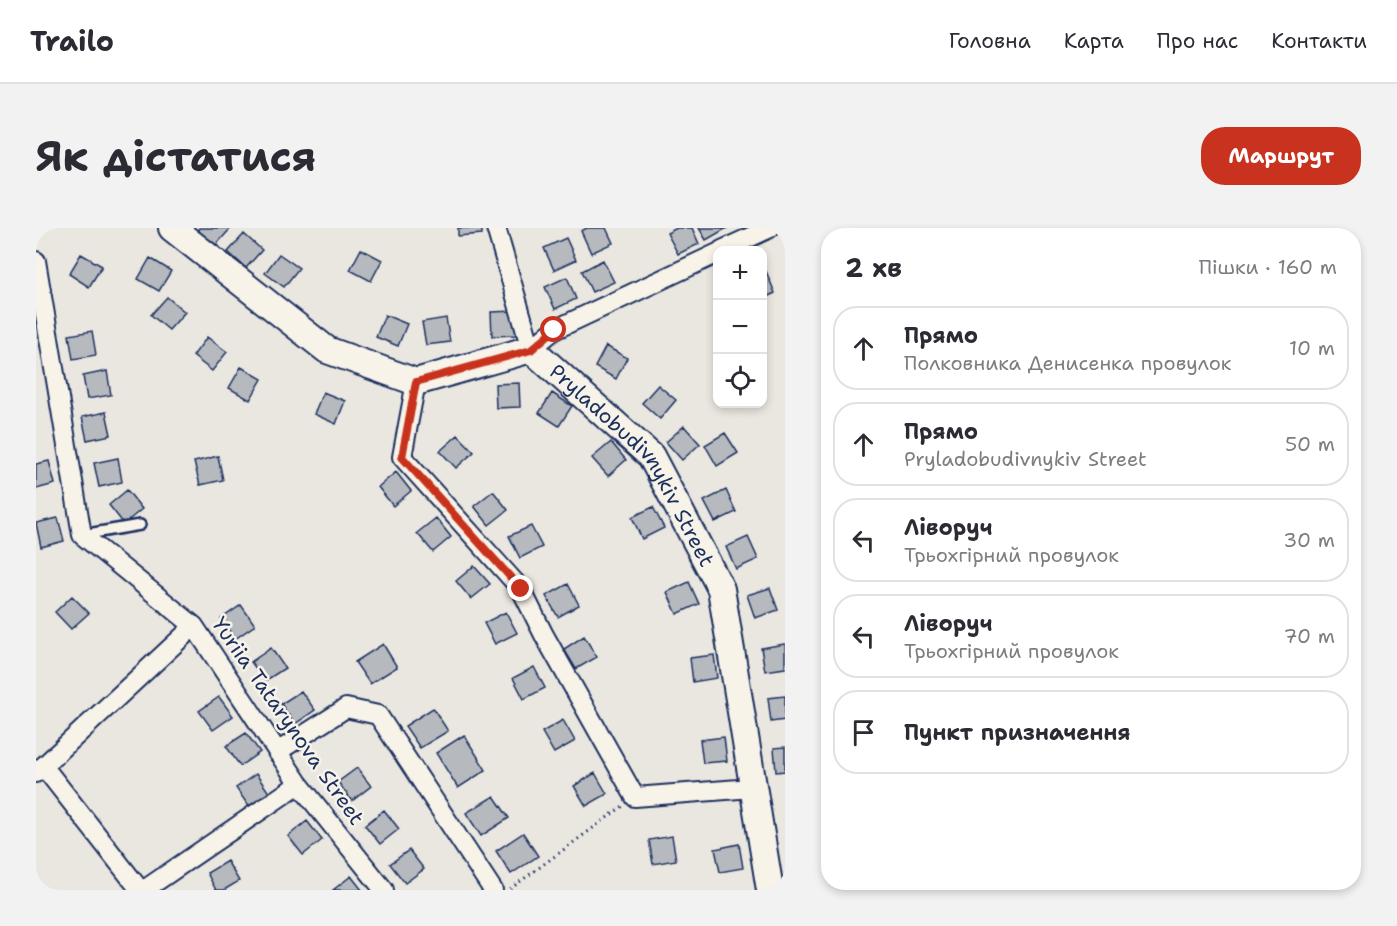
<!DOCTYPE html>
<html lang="uk">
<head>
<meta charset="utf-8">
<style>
	body { margin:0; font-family:"Shantell Sans",sans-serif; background:#f2f2f3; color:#2b2b33 }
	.controls { position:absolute; right:18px; top:18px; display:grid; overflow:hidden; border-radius:12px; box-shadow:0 3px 9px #0003 }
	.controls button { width:54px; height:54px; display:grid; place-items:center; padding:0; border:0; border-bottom:2px solid #e1e1e2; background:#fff; color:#2b2b33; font:30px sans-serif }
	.stop { position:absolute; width:18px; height:18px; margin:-14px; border:4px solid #c8321e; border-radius:50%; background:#fff }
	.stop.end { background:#c8321e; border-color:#fff; box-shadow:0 2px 6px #0008 }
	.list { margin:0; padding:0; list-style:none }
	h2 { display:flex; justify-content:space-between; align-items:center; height:78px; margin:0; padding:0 24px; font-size:26px }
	h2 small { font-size:20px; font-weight:400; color:#7c7c81 }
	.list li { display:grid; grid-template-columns:39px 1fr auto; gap:18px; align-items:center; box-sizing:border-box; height:84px; margin:0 12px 12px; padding:0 12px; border:2px solid #e1e1e2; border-radius:24px }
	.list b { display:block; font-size:22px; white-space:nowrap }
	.list p { margin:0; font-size:20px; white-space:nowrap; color:#7c7c81 }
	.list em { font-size:20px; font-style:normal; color:#7c7c81 }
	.icon { flex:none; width:33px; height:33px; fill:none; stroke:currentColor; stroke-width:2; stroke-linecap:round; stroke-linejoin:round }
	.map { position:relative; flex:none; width:749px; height:662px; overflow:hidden; border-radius:24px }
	header { display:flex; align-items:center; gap:36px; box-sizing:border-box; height:84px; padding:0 30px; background:#fff; border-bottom:2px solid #e1e1e2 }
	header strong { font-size:28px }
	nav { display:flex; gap:33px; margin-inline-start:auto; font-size:21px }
	.intro { display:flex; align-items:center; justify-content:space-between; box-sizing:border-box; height:144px; padding:0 36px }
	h1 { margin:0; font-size:42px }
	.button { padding:15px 27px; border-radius:24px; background:#c8321e; color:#fff; font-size:21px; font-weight:700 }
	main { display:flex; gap:36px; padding:0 36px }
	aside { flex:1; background:#fff; border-radius:24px; box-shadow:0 3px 9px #0003 }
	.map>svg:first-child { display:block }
	.building { fill:#b6babf; stroke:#1b2f5e; stroke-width:1.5 }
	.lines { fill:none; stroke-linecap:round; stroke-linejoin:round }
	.lane-casing { stroke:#1b2f5e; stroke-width:14 }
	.street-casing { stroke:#1b2f5e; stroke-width:22 }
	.secondary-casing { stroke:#1b2f5e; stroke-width:30 }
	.path { stroke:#1b2f5e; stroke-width:3; stroke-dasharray:1.5 4.5; stroke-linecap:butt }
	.lane { stroke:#f7f3e8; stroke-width:9 }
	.street { stroke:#f7f3e8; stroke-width:18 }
	.secondary { stroke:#f7f3e8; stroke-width:26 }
	.route { stroke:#c8321e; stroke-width:8 }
	.labels { text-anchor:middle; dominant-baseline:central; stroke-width:5; stroke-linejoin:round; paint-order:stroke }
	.street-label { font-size:21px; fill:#1b2f5e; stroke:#f7f3e8 }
</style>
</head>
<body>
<header>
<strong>Trailo</strong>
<nav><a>Головна</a><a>Карта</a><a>Про нас</a><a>Контакти</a></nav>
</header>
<div class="intro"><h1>Як дістатися</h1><a class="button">Маршрут</a></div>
<main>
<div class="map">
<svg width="749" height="662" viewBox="0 0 749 662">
	<rect width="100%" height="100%" fill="#eae7e0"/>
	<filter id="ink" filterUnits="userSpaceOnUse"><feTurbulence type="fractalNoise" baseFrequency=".0167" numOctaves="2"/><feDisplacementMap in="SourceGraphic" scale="12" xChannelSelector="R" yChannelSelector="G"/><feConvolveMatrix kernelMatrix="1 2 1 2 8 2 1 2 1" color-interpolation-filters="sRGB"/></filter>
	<g filter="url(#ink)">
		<!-- building -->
		<path class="building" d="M 163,0 L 195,0 L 179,18 L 161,3 Z
			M 422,0 L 446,0 L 446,6 L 422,8 Z
			M 551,0 L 570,0 L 577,15 L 555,25 L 545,3 Z
			M 641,0 L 656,0 L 663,16 L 642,26 L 631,5 Z
			M 663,0 L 691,0 L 670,12 Z
			M 208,6 L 226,22 L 210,40 L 192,24 Z
			M 530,10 L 540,32 L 518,42 L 508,20 Z
			M 325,21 L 346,32 L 335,53 L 314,42 Z
			M 45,26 L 66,38 L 53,59 L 33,46 Z
			M 243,26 L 263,40 L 248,59 L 229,45 Z
			M 114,30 L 135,43 L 123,63 L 102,51 Z
			M 567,32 L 578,54 L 556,64 L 546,43 Z
			M 730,43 L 739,65 L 726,71 L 726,44 Z
			M 531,49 L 540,71 L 519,81 L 509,59 Z
			M 131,69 L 149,84 L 133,102 L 115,87 Z
			M 479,83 L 480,107 L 456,108 L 455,84 Z
			M 349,87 L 371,96 L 362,118 L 340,109 Z
			M 410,90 L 414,114 L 390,117 L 386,94 Z
			M 56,103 L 60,127 L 37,131 L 33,107 Z
			M 171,109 L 191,124 L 176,143 L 157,128 Z
			M 570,118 L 591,130 L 580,151 L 559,139 Z
			M 205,139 L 226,151 L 214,172 L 193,160 Z
			M 71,143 L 75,167 L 51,171 L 47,148 Z
			M 483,155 L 484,179 L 460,180 L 459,156 Z
			M 622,157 L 640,172 L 624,191 L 606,175 Z
			M 287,164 L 309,173 L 300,196 L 278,186 Z
			M 516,165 L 536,178 L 523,198 L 503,185 Z
			M 70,184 L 75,207 L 51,212 L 46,189 Z
			M 648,198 L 664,216 L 646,232 L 630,214 Z
			M 689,205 L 702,225 L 681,238 L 669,217 Z
			M 422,207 L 438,224 L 420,240 L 404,223 Z
			M 575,214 L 590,232 L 572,248 L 556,230 Z
			M 182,228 L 187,252 L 164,257 L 158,234 Z
			M 82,230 L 86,254 L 63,259 L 58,235 Z
			M 13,233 L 19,256 L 0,261 L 0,236 Z
			M 360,244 L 375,263 L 357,278 L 342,259 Z
			M 91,262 L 106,281 L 88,296 L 73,277 Z
			M 690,262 L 700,284 L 679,294 L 668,273 Z
			M 457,263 L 472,282 L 453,297 L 438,278 Z
			M 617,279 L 628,300 L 606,311 L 596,289 Z
			M 22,290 L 28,313 L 5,319 L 0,295 Z
			M 400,290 L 415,309 L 397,324 L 381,305 Z
			M 495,298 L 506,319 L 484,330 L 473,308 Z
			M 712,309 L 722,331 L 700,341 L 690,319 Z
			M 438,338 L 454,356 L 435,371 L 420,353 Z
			M 653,354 L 663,376 L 641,386 L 631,364 Z
			M 532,356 L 543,377 L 522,389 L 510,368 Z
			M 734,360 L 742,382 L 719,390 L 711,367 Z
			M 36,368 L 53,385 L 35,401 L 19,384 Z
			M 205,377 L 219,397 L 199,411 L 185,391 Z
			M 470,384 L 481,405 L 459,416 L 448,395 Z
			M 548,408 L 561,429 L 540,441 L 528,421 Z
			M 347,416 L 361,439 L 334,456 L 319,434 Z
			M 749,416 L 749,440 L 729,443 L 725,420 Z
			M 235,420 L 249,440 L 229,453 L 215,434 Z
			M 678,427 L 681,450 L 657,454 L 654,430 Z
			M 498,439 L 509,460 L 488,471 L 477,450 Z
			M 265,463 L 279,482 L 259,496 L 245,476 Z
			M 749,468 L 749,492 L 735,494 L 732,470 Z
			M 183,469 L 197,488 L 177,502 L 163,483 Z
			M 397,480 L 412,503 L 384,520 L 369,498 Z
			M 527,492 L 539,513 L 518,525 L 506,504 Z
			M 210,505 L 224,524 L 204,538 L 190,518 Z
			M 428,507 L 450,542 L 422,560 L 400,525 Z
			M 688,509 L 691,533 L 667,535 L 664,512 Z
			M 749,519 L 749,543 L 740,544 L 738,520 Z
			M 321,540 L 335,558 L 316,573 L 302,554 Z
			M 559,545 L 571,566 L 550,578 L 538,558 Z
			M 220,546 L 234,566 L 214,580 L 200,560 Z
			M 458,568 L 473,590 L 445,608 L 430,585 Z
			M 348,582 L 363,601 L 344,616 L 329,597 Z
			M 271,593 L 286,612 L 267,627 L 252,608 Z
			M 487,605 L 502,628 L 475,646 L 460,623 Z
			M 636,608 L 640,632 L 617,636 L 613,612 Z
			M 703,616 L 707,640 L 684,644 L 679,621 Z
			M 373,622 L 388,641 L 369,655 L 354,636 Z
			M 191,633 L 203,653 L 188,662 L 180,662 L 171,645 Z
			M 315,648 L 326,662 L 297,662 Z"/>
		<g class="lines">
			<!-- lane casing -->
			<g class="lane-casing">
				<path id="lane" d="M 46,307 L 104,297"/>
			</g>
			<!-- street casing -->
			<g class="street-casing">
				<path id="street" d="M 460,0 L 495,121 L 518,102 L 682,25
					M 686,22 L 734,0
					M 0,33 L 46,307 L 158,398 L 263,556 L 348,662
					M 380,154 L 366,229 L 485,361 L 508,407 L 599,569 L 716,560
					M 241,524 L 310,480 L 342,487 L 457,662
					M 8,539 L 104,662
					M 0,545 L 158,398
					M 108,662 L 263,556"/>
			</g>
			<!-- secondary casing -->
			<g class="secondary-casing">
				<g id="secondary">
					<path id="s1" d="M 136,0 L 291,122 L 380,154 L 495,121 L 615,228 L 685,361 L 734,662"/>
				</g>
			</g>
			<!-- path -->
			<path class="path" d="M 474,661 L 587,578"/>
			<!-- lane -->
			<use href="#lane" class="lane"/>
			<!-- street -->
			<use href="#street" class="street"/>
			<!-- secondary -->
			<use href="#secondary" class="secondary"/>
		</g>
	</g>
	<g class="lines" filter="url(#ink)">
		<!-- route -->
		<path class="route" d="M 485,361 L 366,229 L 380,154 L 495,122 L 518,102"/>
	</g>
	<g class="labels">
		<!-- street labels -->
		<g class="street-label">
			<text stroke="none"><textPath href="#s1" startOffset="568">Pryladobudivnykiv Street</textPath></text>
			<text transform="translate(252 493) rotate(55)">Yuriia Tatarynova Street</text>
		</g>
	</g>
</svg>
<div class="controls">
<button>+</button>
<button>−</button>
<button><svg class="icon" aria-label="locate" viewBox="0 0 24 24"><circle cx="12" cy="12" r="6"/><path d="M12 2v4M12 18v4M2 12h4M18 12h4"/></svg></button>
</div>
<div class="stop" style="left:518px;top:102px"></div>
<div class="stop end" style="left:485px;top:361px"></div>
</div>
<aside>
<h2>2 хв<small>Пішки · 160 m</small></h2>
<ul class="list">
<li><svg class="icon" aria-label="ahead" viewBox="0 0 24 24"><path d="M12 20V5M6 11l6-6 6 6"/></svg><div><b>Прямо</b><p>Полковника Денисенка провулок</p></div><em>10 m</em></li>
<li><svg class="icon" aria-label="ahead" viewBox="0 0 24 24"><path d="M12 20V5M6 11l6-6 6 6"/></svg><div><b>Прямо</b><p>Pryladobudivnykiv Street</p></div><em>50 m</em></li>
<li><svg class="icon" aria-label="left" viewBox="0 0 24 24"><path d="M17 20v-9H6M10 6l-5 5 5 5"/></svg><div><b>Ліворуч</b><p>Трьохгірний провулок</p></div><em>30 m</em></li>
<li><svg class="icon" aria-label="left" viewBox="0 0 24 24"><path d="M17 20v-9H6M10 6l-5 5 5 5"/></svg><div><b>Ліворуч</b><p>Трьохгірний провулок</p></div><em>70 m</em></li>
<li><svg class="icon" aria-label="arrive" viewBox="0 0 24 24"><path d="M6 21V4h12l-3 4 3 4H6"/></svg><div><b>Пункт призначення</b></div></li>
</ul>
</aside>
</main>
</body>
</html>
